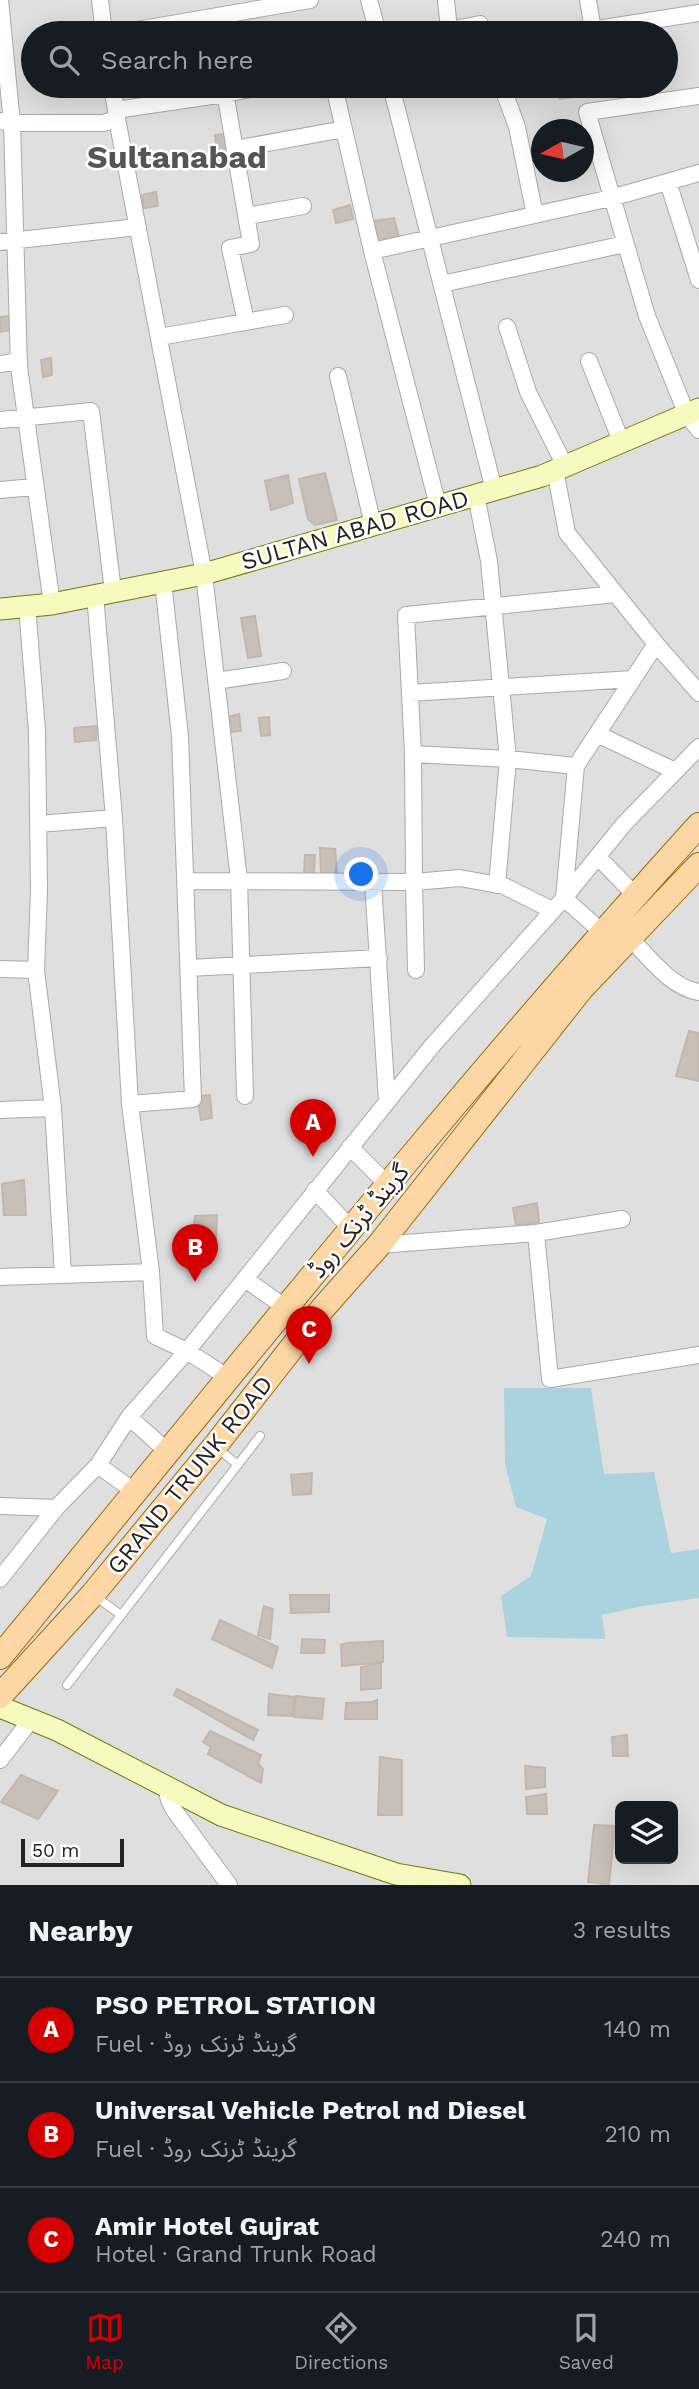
<!DOCTYPE html>
<html lang="en">
<head>
<meta charset="utf-8">
<style>
	body { margin:0; font-family:"Work Sans","Noto Sans Arabic",sans-serif; background:#20242c; color:#f1f3f6 }
	.controls { position:absolute; right:21px; bottom:21px; display:grid; overflow:hidden; border-radius:10px; box-shadow:0 7px 28px #0002 }
	.controls button { width:63px; height:63px; display:grid; place-items:center; padding:0; border:0; border-bottom:2px solid #363941; background:#171b24; color:#f1f3f6; font:35px sans-serif }
	.compass { position:absolute; left:531px; top:119px; width:63px; height:63px; border-radius:50%; background:#171b24; box-shadow:0 7px 28px #0002; rotate:262deg }
	.scale { position:absolute; left:21px; bottom:18px; width:103px; box-sizing:border-box; padding-left:7px; border:4px solid #222; border-top:0; font-size:19px; line-height:24px; white-space:nowrap; color:#222; -webkit-text-stroke:5px #fff; paint-order:stroke }
	.you { position:absolute; left:362px; top:875px; width:24px; height:24px; margin:-18px; border:5px solid #fff; border-radius:50%; background:#1a73e8; box-shadow:0 0 0 10px #1a73e833 }
	.badge { display:grid; place-items:center; width:46px; height:46px; border-radius:50%; background:#d40000; color:#fff; font-size:23px; font-weight:700 }
	.pin { position:absolute; translate:-50% -58px; filter:drop-shadow(0 2px 4px #0008) }
	.pin::after { content:''; position:absolute; top:37px; width:24px; height:21px; background:inherit; clip-path:polygon(0 0,100% 0,50% 100%) }
	.list { margin:0; padding:0; list-style:none }
	h2 { display:flex; justify-content:space-between; align-items:center; height:91px; margin:0; padding:0 28px; font-size:30px }
	h2 small { font-size:23px; font-weight:400; color:#9ea1a6 }
	.list li { display:grid; grid-template-columns:46px 1fr auto; gap:21px; align-items:center; box-sizing:border-box; height:105px; padding:0 28px; border-top:2px solid #363941 }
	.list b { display:block; font-size:26px; white-space:nowrap }
	.list p { margin:0; font-size:23px; white-space:nowrap; color:#9ea1a6 }
	.list em { font-size:23px; font-style:normal; color:#9ea1a6 }
	.icon { flex:none; width:38px; height:38px; fill:none; stroke:currentColor; stroke-width:2; stroke-linecap:round; stroke-linejoin:round }
	.map { position:relative; flex:none; width:699px; height:1885px; overflow:hidden }
	.search { position:absolute; background:#171b24; box-shadow:0 7px 28px #0002; left:21px; right:21px; top:21px; height:77px; display:flex; align-items:center; gap:18px; box-sizing:border-box; padding:0 24px; border-radius:38px; color:#9ea1a6; font-size:26px }
	.sheet { height:406px; background:#171b24 }
	nav { display:flex; justify-content:space-around; align-items:center; box-sizing:border-box; height:98px; border-top:2px solid #363941; background:#171b24; font-size:19px; color:#9ea1a6 }
	nav a { display:grid; justify-items:center; gap:4px }
	nav .on { color:#d40000 }
	.map>svg:first-child { display:block }
	.residential { fill:#e0dfdf; fill-rule:evenodd }
	.water { fill:#aad3df }
	.building { fill:#c7bfb8; stroke:#c4b6ab; stroke-width:2 }
	.lines { fill:none; stroke-linecap:round; stroke-linejoin:round }
	.lane-casing { stroke:#a9a9a9; stroke-width:10 }
	.street-casing { stroke:#a9a9a9; stroke-width:18 }
	.secondary-casing { stroke:#707d05; stroke-width:23 }
	.primary-casing { stroke:#a06b00; stroke-width:26 }
	.lane { stroke:#fff; stroke-width:8 }
	.street { stroke:#fff; stroke-width:16 }
	.secondary { stroke:#f7fabf; stroke-width:21 }
	.primary { stroke:#fcd6a4; stroke-width:24 }
	.labels { text-anchor:middle; dominant-baseline:central; stroke-width:5; stroke-linejoin:round; paint-order:stroke }
	.street-label { font-size:24px; fill:#222; stroke:#fff }
	.district-label { font-size:32px; font-weight:bold; fill:#555; stroke:#fff }
</style>
</head>
<body>
<div class="map">
<svg width="699" height="1885" viewBox="0 0 699 1885">
	<rect width="100%" height="100%" fill="#f2efe9"/>
	<!-- residential -->
	<path class="residential" d="M 0,0 L 699,0 L 699,1885 L 0,1885 ZM 33,33 L 666,33 L 666,86 L 33,86 ZM 542,130 L 584,130 L 584,172 L 542,172 ZM 620,1806 L 673,1806 L 673,1859 L 620,1859 Z"/>
	<!-- water -->
	<path class="water" d="M 504,1388 L 591,1388 L 604,1474 L 654,1472 L 671,1553 L 699,1549 L 699,1598 L 642,1606 L 602,1615 L 605,1639 L 507,1637 L 501,1596 L 531,1576 L 547,1519 L 516,1507 L 505,1464 Z"/>
	<!-- building -->
	<path class="building" d="M 557,86 L 586,86 L 587,95 L 560,99 Z
		M 225,134 L 230,164 L 219,166 L 215,135 Z
		M 156,192 L 158,206 L 144,208 L 142,195 Z
		M 350,205 L 353,219 L 336,223 L 333,210 Z
		M 394,218 L 400,241 L 377,244 L 372,221 Z
		M 10,316 L 11,330 L 0,332 L 0,317 Z
		M 51,358 L 52,375 L 43,377 L 41,360 Z
		M 325,473 L 337,520 L 315,525 L 308,519 L 299,479 Z
		M 288,475 L 293,503 L 271,510 L 265,481 Z
		M 255,616 L 261,656 L 248,658 L 241,618 Z
		M 239,714 L 241,731 L 231,732 L 229,717 Z
		M 269,717 L 270,735 L 261,736 L 259,718 Z
		M 97,726 L 96,740 L 75,742 L 74,728 Z
		M 320,848 L 335,849 L 337,872 L 321,874 Z
		M 305,855 L 315,855 L 314,873 L 304,874 Z
		M 689,1031 L 699,1033 L 699,1081 L 676,1076 Z
		M 210,1095 L 212,1118 L 201,1120 L 197,1096 Z
		M 24,1180 L 26,1215 L 4,1215 L 2,1184 Z
		M 537,1203 L 539,1222 L 516,1226 L 513,1208 Z
		M 217,1215 L 216,1241 L 191,1243 L 195,1216 Z
		M 312,1473 L 311,1494 L 293,1495 L 291,1475 Z
		M 290,1595 L 329,1595 L 329,1612 L 291,1613 Z
		M 264,1606 L 273,1609 L 270,1639 L 258,1635 Z
		M 220,1620 L 278,1647 L 272,1668 L 212,1639 Z
		M 302,1639 L 325,1640 L 324,1653 L 301,1653 Z
		M 383,1641 L 383,1662 L 342,1666 L 341,1645 L 346,1643 Z
		M 381,1663 L 381,1688 L 361,1690 L 361,1667 Z
		M 177,1689 L 258,1730 L 253,1740 L 174,1695 Z
		M 269,1694 L 294,1697 L 293,1716 L 268,1715 Z
		M 296,1696 L 324,1699 L 322,1719 L 294,1717 Z
		M 377,1700 L 377,1719 L 345,1719 L 346,1703 L 372,1702 Z
		M 210,1731 L 261,1755 L 258,1764 L 263,1769 L 261,1783 L 208,1754 L 211,1747 L 203,1742 Z
		M 627,1735 L 628,1756 L 613,1756 L 612,1737 Z
		M 380,1757 L 402,1760 L 402,1815 L 378,1815 Z
		M 525,1766 L 545,1768 L 545,1787 L 526,1789 Z
		M 21,1775 L 58,1791 L 38,1819 L 1,1802 Z
		M 546,1794 L 547,1814 L 527,1814 L 526,1797 Z
		M 594,1825 L 615,1826 L 609,1885 L 588,1882 Z"/>
	<g class="lines">
		<!-- lane casing -->
		<g class="lane-casing">
			<path id="lane" d="M 216,1447 L 238,1465
				M 95,1596 L 121,1615
				M 67,1685 L 260,1436"/>
		</g>
		<!-- street casing -->
		<g class="street-casing">
			<path id="street" d="M 100,0 L 104,33
				M 369,0 L 378,33
				M 446,0 L 449,30 L 480,24 L 483,33
				M 588,0 L 593,30
				M 119,33 L 310,0
				M 572,33 L 699,13
				M 112,86 L 116,110
				M 224,86 L 251,244 L 230,248 L 246,322
				M 334,86 L 372,251 L 611,198 L 699,173
				M 391,86 L 494,490
				M 502,86 L 517,127 L 535,215
				M 699,96 L 587,112 L 647,316 L 687,415 L 699,430
				M 117,119 L 204,574 L 239,880 L 245,1096
				M 0,121 L 12,123 L 0,0
				M 235,149 L 344,129
				M 668,182 L 699,280
				M 247,216 L 303,206
				M 0,242 L 138,227
				M 372,251 L 438,506
				M 442,284 L 625,244
				M 507,327 L 528,392 L 565,466
				M 159,337 L 285,315
				M 589,361 L 621,441
				M 0,364 L 19,361
				M 338,376 L 373,525
				M 0,420 L 91,411 L 113,591
				M 555,470 L 567,533 L 656,644
				M 0,490 L 34,487
				M 476,495 L 489,561 L 508,759 L 413,754 L 414,882 L 460,878 L 504,886 L 552,910
				M 95,595 L 114,818 L 130,1104
				M 52,604 L 19,367 L 12,123 L 103,123 L 117,119 L 116,110 L 225,94 L 266,86
				M 27,606 L 37,731 L 39,890 L 36,970
				M 216,681 L 283,671
				M 410,693 L 633,679
				M 597,734 L 675,771
				M 413,754 L 406,615 L 616,594
				M 38,824 L 114,818
				M 598,857 L 635,895
				M 185,881 L 414,882 L 416,970
				M 373,882 L 387,1101
				M 497,885 L 508,759 L 576,766
				M 602,932 L 564,898 L 576,766 L 656,644 L 699,693
				M 630,938 C 649,957 671,988 699,992
				M 189,968 L 379,958
				M 0,969 L 36,970 L 53,1108
				M 0,1110 L 53,1108 L 63,1274
				M 350,1147 L 388,1185
				M 315,1190 L 351,1229
				M 536,1233 L 550,1379 L 699,1355
				M 379,1245 L 536,1233 L 622,1219
				M 151,1272 L 130,1104 L 193,1099 L 180,736 L 163,582
				M 0,1277 L 151,1272 L 155,1336 L 187,1351 L 227,1377
				M 245,1279 L 286,1308
				M 129,1417 L 168,1452
				M 98,1465 L 135,1492
				M 0,1506 L 56,1508
				M 0,1579 L 56,1508 L 98,1465 L 129,1417 L 187,1351 L 432,1046 L 564,898 L 624,824 L 699,747
				M 0,1760 L 30,1721
				M 166,1786 L 169,1800 L 174,1810 L 229,1885"/>
		</g>
		<!-- secondary casing -->
		<g class="secondary-casing">
			<path id="secondary" d="M 0,609 L 52,604 L 204,574 L 542,476 L 699,409
				M 0,1707 L 57,1730 L 221,1815 L 396,1874 L 460,1885"/>
		</g>
		<!-- primary casing -->
		<g class="primary-casing">
			<path id="primary" d="M 0,1657 C 230,1377 456,1093 699,825
				M 0,1696 L 93,1594 L 215,1446 L 323,1308 L 379,1245 L 581,989 L 699,865"/>
		</g>
		<!-- lane -->
		<use href="#lane" class="lane"/>
		<!-- street -->
		<use href="#street" class="street"/>
		<!-- secondary -->
		<use href="#secondary" class="secondary"/>
		<!-- primary -->
		<use href="#primary" class="primary"/>
	</g>
	<g class="labels">
		<!-- street labels -->
		<g class="street-label">
			<text transform="translate(355 530) rotate(-16)">SULTAN ABAD ROAD</text>
			<text transform="translate(359 1221) rotate(-50)">گرینڈ ٹرنک روڈ</text>
			<text transform="translate(190 1475) rotate(-51)">GRAND TRUNK ROAD</text>
		</g>
		<!-- district labels -->
		<g class="district-label">
			<text x="177" y="157">Sultanabad</text>
		</g>
	</g>
</svg>
<div class="controls">
<button><svg class="icon" aria-label="layers" viewBox="0 0 24 24"><path d="M12 4l9 5-9 5-9-5zM3 14l9 5 9-5"/></svg></button>
</div>
<svg class="compass" viewBox="-18 -18 36 36"><path d="M0-13l5 13h-10z" fill="#e53935"/><path d="M0 13l5-13h-10z" fill="#9ea1a6"/></svg>
<div class="scale">50 m</div>
<div class="you"></div>
<div class="pin badge" style="left:313px;top:1157px">A</div>
<div class="pin badge" style="left:195px;top:1282px">B</div>
<div class="pin badge" style="left:309px;top:1364px">C</div>
<div class="search"><svg class="icon" aria-label="search" viewBox="0 0 24 24"><circle cx="10" cy="10" r="6"/><path d="M15 15l6 6"/></svg>Search here</div>
</div>
<section class="sheet">
<h2>Nearby<small>3 results</small></h2>
<ul class="list">
<li><span class="badge">A</span><div><b>PSO PETROL STATION</b><p>Fuel · گرینڈ ٹرنک روڈ</p></div><em>140 m</em></li>
<li><span class="badge">B</span><div><b>Universal Vehicle Petrol nd Diesel</b><p>Fuel · گرینڈ ٹرنک روڈ</p></div><em>210 m</em></li>
<li><span class="badge">C</span><div><b>Amir Hotel Gujrat</b><p>Hotel · Grand Trunk Road</p></div><em>240 m</em></li>
</ul>
</section>
<nav>
<a class="on"><svg class="icon" aria-label="map" viewBox="0 0 24 24"><path d="M3 6l6-2 6 2 6-2v14l-6 2-6-2-6 2zM9 4v14M15 6v14"/></svg>Map</a>
<a><svg class="icon" aria-label="directions" viewBox="0 0 24 24"><path d="M12 3l9 9-9 9-9-9zM9 14v-3h6M13 9l2 2-2 2"/></svg>Directions</a>
<a><svg class="icon" aria-label="saved" viewBox="0 0 24 24"><path d="M7 4h10v16l-5-4-5 4z"/></svg>Saved</a>
</nav>
</body>
</html>
